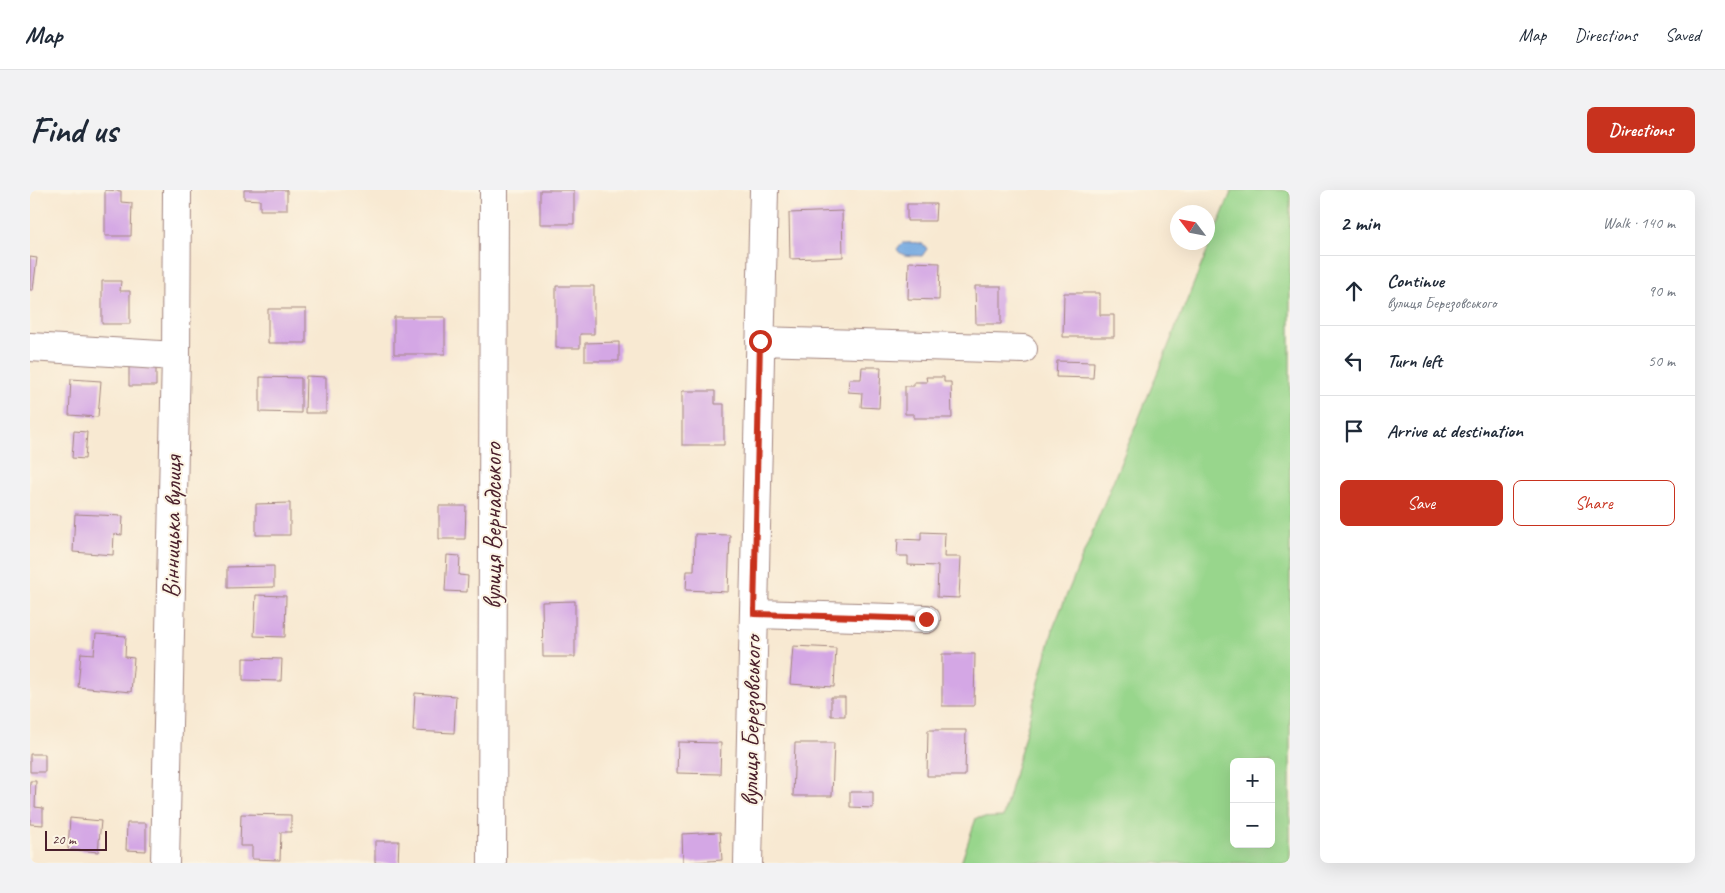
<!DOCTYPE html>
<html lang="en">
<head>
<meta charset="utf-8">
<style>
	body { margin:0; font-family:Caveat,sans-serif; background:#f2f2f3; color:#1f2937 }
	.controls { position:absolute; right:15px; bottom:15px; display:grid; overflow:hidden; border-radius:8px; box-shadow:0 5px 20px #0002 }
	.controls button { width:45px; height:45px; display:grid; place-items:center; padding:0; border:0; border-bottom:1px solid #e0e1e3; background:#fff; color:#1f2937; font:25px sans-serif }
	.compass { position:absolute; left:1140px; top:15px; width:45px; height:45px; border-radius:50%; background:#fff; box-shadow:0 5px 20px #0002; rotate:302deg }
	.scale { position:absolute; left:15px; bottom:12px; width:62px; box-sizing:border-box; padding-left:5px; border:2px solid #4a1f2b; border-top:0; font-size:14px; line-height:18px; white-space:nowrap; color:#4a1f2b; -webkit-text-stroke:4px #fcf5e5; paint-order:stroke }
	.stop { position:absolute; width:15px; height:15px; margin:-11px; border:4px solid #c8321e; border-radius:50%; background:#fff }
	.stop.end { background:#c8321e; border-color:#fff; box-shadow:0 1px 5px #0008 }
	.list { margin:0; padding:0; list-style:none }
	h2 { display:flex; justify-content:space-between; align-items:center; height:65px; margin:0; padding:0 20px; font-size:21px }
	h2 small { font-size:16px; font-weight:400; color:#747a83 }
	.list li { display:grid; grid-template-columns:32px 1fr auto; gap:15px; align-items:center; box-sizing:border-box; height:70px; padding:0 20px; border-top:1px solid #e0e1e3 }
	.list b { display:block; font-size:19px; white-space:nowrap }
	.list p { margin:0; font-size:16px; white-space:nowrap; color:#747a83 }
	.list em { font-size:16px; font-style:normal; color:#747a83 }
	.actions { display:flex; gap:10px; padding:15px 20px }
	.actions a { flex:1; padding:11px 0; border:1px solid #c8321e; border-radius:8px; text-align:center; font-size:18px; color:#c8321e }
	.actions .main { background:#c8321e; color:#fff }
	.icon { flex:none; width:28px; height:28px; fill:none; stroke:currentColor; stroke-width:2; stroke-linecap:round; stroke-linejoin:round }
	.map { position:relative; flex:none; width:1260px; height:673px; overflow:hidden; border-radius:8px }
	header { display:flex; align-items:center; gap:30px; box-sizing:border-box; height:70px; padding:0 25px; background:#fff; border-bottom:1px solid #e0e1e3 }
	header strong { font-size:24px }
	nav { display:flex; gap:28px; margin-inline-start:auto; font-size:18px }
	.intro { display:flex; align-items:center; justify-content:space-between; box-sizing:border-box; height:120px; padding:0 30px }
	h1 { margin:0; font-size:35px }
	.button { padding:12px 22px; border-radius:8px; background:#c8321e; color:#fff; font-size:18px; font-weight:700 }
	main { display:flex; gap:30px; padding:0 30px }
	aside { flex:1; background:#fff; border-radius:8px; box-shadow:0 5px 20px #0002 }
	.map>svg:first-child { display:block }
	.green { fill:#98d68c; stroke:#717a5c; fill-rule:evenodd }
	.water { fill:#73a9e1; stroke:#5e6486 }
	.building { fill:#d4a7e5 }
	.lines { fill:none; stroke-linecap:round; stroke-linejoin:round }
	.minor-casing { stroke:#a1847e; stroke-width:30 }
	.minor { stroke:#fff; stroke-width:28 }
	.route { stroke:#c8321e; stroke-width:6 }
	.labels { text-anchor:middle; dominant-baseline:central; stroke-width:4; stroke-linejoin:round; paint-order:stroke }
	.street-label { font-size:25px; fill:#4a1f2b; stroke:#fcf5e5 }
</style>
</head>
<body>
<header>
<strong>Map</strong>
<nav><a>Map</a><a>Directions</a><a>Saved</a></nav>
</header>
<div class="intro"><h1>Find us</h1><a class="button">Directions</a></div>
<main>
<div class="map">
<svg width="1260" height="673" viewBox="0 0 1260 673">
	<rect width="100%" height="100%" fill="#fcf5e5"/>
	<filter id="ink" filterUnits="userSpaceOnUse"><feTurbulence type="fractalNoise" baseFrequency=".02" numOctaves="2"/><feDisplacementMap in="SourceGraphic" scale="10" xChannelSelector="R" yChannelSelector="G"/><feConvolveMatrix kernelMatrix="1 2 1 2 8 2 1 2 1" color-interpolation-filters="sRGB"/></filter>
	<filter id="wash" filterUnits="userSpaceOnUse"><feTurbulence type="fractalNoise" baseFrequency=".0096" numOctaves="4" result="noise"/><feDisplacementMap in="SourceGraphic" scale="20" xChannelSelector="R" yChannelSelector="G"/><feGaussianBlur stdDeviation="1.12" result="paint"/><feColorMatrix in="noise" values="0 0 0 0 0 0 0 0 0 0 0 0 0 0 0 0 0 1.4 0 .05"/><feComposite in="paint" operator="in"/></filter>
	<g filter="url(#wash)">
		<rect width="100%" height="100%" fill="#f8e9d2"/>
		<!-- green -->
		<path class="green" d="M 1202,0 L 1260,0 L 1260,673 L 931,673 L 946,628 L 973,627 L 1024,436 ZM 1204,572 L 1241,572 L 1241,654 L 1204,654 Z"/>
		<!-- water -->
		<path class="water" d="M 872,53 C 881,53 893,50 897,59 L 892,66 C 883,65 871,68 867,59 Z"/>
		<g id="blocks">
			<!-- building -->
			<path class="building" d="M 75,0 L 91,1 L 91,12 L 102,13 L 101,46 L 75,46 Z
				M 214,0 L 257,0 L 257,20 L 230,20 L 230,10 L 214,9 Z
				M 510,0 L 544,0 L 544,34 L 510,34 Z
				M 877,14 L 906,14 L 905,31 L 877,31 Z
				M 812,21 L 813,67 L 760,69 L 759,23 Z
				M 0,67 L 7,68 L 3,100 L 0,100 Z
				M 879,72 L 910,73 L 909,110 L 878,109 Z
				M 72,91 L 91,91 L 90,101 L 100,101 L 100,134 L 72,134 Z
				M 526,96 L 564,96 L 564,144 L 550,144 L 550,158 L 526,158 Z
				M 945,96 L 971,96 L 971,134 L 946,134 Z
				M 1034,103 L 1070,103 L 1070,125 L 1084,125 L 1084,147 L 1033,147 Z
				M 238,119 L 276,119 L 276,153 L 238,153 Z
				M 364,127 L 415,127 L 415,164 L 364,164 Z
				M 589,152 L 589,171 L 555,171 L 555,153 Z
				M 1027,171 L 1064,172 L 1063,188 L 1026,187 Z
				M 126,172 L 126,196 L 99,196 L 99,173 Z
				M 832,177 L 851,177 L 849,218 L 831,217 L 832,203 L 818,202 L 819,189 L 831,189 Z
				M 276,186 L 296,187 L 296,223 L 275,223 Z
				M 230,187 L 271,188 L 271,223 L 230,222 Z
				M 896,187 L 914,187 L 914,192 L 921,192 L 922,228 L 884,228 L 884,224 L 875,224 L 875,196 L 884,196 L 884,192 L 897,192 Z
				M 41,189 L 71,191 L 68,227 L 39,225 Z
				M 652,201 L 685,201 L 685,214 L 694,214 L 694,255 L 652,255 Z
				M 44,241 L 57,242 L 55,269 L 42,268 Z
				M 260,313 L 260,345 L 226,345 L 226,314 Z
				M 409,316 L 436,316 L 435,349 L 409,349 Z
				M 45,324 L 93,326 L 92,345 L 84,344 L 83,365 L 43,362 Z
				M 891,342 L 915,343 L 914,367 L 931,367 L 929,408 L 907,407 L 908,376 L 878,375 L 878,366 L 867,366 L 868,349 L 891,350 Z
				M 665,344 L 700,345 L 698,402 L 656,400 L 657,381 L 664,381 Z
				M 417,365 L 430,366 L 429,385 L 438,386 L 437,402 L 415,401 Z
				M 244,376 L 244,397 L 197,398 L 197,377 Z
				M 226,405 L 256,406 L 255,447 L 224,446 Z
				M 545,411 L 545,467 L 513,467 L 512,412 Z
				M 66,444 L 96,446 L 95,467 L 104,468 L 101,502 L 48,497 L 51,463 L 64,464 Z
				M 763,456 L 806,458 L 804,497 L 760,494 Z
				M 912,464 L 945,464 L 944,516 L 912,516 Z
				M 213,468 L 252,469 L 251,491 L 213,490 Z
				M 385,503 L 426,506 L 424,543 L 383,541 Z
				M 801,507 L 815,507 L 815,526 L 801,526 Z
				M 898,540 L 936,540 L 935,586 L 897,586 Z
				M 648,552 L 691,553 L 690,584 L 647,583 Z
				M 765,553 L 804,553 L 802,606 L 763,606 Z
				M 0,564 L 15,564 L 15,582 L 0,582 Z
				M 0,591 L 6,591 L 5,617 L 13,618 L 13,635 L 0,634 Z
				M 820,602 L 843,602 L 843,618 L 820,617 Z
				M 211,624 L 261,625 L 261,642 L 251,642 L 250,670 L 222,669 L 222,656 L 210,656 Z
				M 40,628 L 71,631 L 68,662 L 38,659 Z
				M 97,633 L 116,633 L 116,661 L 96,660 Z
				M 690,642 L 692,670 L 653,673 L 652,644 Z
				M 345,651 L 369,651 L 368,673 L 345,673 Z"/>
		</g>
	</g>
	<g filter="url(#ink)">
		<use href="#blocks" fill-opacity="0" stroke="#a1847e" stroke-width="1"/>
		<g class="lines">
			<!-- minor casing -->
			<g class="minor-casing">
				<path id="minor" d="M 730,151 L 993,159
					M 0,157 L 146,166
					M 724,424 L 896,429
					M 135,673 L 146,166 L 147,0
					M 462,673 L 464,0
					M 718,673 L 734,0"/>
			</g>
			<!-- minor -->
			<use href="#minor" class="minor"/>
		</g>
	</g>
	<g class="lines" filter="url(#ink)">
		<!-- route -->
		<path class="route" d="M 730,151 L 724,424 L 896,429"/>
	</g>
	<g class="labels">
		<!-- street labels -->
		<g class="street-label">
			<text transform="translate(463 336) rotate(-90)">вулиця Вернадського</text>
			<text transform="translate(142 337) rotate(-89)">Вінницька вулиця</text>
			<text transform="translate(721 531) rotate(-89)">вулиця Березовського</text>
		</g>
	</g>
</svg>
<div class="controls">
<button>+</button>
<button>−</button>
</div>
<svg class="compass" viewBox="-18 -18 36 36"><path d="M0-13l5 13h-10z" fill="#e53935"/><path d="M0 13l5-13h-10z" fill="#747a83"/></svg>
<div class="scale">20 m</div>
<div class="stop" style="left:730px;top:151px"></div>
<div class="stop end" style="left:896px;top:429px"></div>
</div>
<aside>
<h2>2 min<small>Walk · 140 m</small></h2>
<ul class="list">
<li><svg class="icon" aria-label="ahead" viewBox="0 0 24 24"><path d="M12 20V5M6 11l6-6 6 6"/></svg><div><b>Continue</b><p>вулиця Березовського</p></div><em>90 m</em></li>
<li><svg class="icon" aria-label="left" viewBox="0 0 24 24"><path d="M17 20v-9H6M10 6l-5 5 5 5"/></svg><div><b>Turn left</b></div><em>50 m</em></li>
<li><svg class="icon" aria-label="arrive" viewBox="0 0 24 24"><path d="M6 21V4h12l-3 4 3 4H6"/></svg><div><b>Arrive at destination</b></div></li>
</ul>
<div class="actions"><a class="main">Save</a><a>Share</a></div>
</aside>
</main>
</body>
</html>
